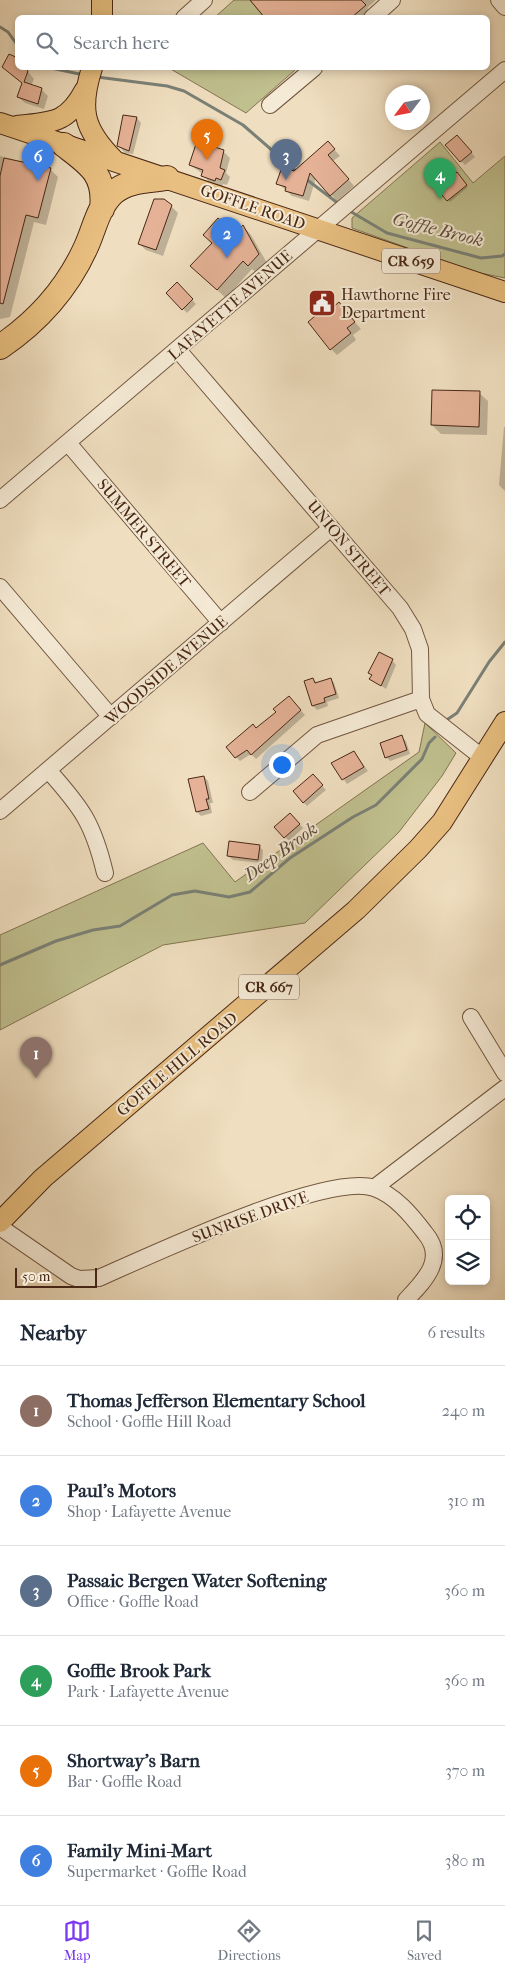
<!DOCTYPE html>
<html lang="en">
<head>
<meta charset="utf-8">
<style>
	body { margin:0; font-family:"IM FELL French Canon",serif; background:#f6f6f7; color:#1f2937 }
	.controls { position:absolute; right:15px; bottom:15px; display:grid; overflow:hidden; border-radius:8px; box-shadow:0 2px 8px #0003 }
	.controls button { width:45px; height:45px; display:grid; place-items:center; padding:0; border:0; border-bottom:1px solid #e0e1e3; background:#fff; color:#1f2937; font:25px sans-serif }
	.compass { position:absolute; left:385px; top:85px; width:45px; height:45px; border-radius:50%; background:#fff; box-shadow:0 2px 8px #0003; rotate:238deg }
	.scale { position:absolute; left:15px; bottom:12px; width:82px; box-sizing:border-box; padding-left:5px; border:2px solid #492815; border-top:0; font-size:14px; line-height:18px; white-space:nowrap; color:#492815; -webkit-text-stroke:4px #f5ead5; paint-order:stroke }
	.you { position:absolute; left:281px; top:764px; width:18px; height:18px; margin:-12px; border:4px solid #fff; border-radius:50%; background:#1a73e8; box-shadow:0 0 0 8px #1a73e833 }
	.badge { display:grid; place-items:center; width:32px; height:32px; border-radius:50%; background:#7c3aed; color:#fff; font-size:16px; font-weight:700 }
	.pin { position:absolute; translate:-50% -41px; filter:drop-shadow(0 1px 2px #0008) }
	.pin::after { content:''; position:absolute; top:26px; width:18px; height:15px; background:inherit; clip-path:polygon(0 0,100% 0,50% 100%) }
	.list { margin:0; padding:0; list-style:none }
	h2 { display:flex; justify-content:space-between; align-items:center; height:65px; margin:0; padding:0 20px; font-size:21px }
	h2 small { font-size:16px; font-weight:400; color:#747a83 }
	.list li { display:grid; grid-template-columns:32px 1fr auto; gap:15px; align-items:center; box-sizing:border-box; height:90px; padding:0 20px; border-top:1px solid #e0e1e3 }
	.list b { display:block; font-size:19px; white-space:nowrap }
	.list p { margin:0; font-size:16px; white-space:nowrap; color:#747a83 }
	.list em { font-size:16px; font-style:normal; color:#747a83 }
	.icon { flex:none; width:28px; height:28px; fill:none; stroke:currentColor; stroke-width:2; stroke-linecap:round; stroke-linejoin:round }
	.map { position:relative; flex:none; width:505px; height:1300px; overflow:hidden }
	.search { position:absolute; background:#fff; box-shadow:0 2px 8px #0003; left:15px; right:15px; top:15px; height:55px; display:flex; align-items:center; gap:12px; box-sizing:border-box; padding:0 18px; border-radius:8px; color:#747a83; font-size:19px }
	.sheet { height:605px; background:#fff }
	nav { display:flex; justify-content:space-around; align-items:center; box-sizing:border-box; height:70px; border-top:1px solid #e0e1e3; background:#fff; font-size:14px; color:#747a83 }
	nav a { display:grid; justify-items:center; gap:2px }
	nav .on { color:#7c3aed }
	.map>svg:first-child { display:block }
	.green { fill:#c0bf8e; stroke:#847452 }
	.shadow { fill:#0003 }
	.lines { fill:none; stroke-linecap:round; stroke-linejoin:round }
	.stream { stroke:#7a8076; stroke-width:3 }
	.building { fill:#e5b297; stroke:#492815 }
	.minor-casing { stroke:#725640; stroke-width:18 }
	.major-casing { stroke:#492815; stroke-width:22 }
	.highway-casing { stroke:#492815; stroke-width:26 }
	.minor { stroke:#f5ead5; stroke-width:16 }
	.major { stroke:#e8bf80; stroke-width:20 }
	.highway { stroke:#e8bf80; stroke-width:24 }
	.labels { text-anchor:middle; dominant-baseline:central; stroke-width:4; stroke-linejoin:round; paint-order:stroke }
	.shield { fill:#f5ead5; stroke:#7d624f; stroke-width:1 }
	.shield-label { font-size:15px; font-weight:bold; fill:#492815 }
	.street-label { font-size:16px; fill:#492815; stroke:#f5ead5 }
	.poi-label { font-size:16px; fill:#492815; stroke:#f5ead5; text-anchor:start }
	.water-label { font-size:18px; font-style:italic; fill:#5d4d3e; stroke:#f5ead5 }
</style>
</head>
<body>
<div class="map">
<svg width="505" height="1300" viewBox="0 0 505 1300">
	<rect width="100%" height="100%" fill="#efdebf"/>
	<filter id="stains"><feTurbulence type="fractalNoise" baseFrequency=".004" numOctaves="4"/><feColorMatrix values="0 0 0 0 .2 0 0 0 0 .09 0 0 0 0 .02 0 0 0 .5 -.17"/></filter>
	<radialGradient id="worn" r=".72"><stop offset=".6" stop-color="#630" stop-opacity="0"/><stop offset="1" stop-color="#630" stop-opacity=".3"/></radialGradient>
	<!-- green -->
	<path class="green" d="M 234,0 L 250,0 L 265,18 L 214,18 Z
		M 169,68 L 292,68 L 295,70 L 246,113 Z
		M 440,142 L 473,183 L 505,156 L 505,278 L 475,272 L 352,228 L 352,218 Z
		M 425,723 L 456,753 L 442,776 L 399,832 L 305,923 L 163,945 L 0,1030 L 0,935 L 203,843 L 235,882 L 419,752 Z"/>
	<!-- shadow -->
	<path class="shadow" d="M 252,0 L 376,0 L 367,8 L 371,12 L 365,18 L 267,18 Z
		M 18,68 L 25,68 L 34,79 L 31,86 L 41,89 L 48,96 L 44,109 L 25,103 L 18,97 L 23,83 Z
		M 124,116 L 137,118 L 141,123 L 133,154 L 125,153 L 119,146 Z
		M 461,140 L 475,157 L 465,165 L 461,161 Z
		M 334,149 L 340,156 L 333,161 L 354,186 L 337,201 L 316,178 L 309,201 L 292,196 L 278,183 Z
		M 223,151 L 230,158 L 226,173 L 230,177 L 227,185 L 223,184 L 222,187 L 209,182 L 203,174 L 190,165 Z
		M 0,156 L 50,169 L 58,177 L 46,225 L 34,222 L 10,317 L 0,319 Z
		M 457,174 L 468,187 L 450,202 L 439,189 Z
		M 171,206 L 178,213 L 163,256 L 146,250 L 139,244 Z
		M 243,226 L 251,235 L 267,263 L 257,274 L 252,269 L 226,298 L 200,275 L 213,243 L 235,235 Z
		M 177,284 L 196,304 L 187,313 L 168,293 Z
		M 339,304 L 361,329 L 353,335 L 356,340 L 337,355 L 331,349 L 331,310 Z
		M 479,393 L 488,401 L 487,435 L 441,434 L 432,425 Z
		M 504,427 L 505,427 L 505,491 L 499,485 Z
		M 392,660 L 396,665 L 386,689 L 371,679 Z
		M 313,679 L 317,683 L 330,679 L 334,683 L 339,698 L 327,702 L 328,706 L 317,710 L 313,706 L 305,682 Z
		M 293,702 L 305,715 L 256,759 L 251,754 L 240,761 L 236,757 L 256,729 Z
		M 401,737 L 406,741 L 410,754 L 390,761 L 386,757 Z
		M 354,752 L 368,771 L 347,784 L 333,763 Z
		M 204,777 L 208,781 L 213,803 L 210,803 L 212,813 L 201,816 L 197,812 Z
		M 317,780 L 326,790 L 307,806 L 303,802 Z
		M 294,818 L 303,828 L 289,841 L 276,827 Z
		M 259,846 L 263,850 L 262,863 L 233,860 L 228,856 Z"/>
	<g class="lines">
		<!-- stream -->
		<path class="stream" d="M 0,27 L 8,32 L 18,46
			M 51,68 L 84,75
			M 97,77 L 167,86 L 184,91 L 243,125 L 297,172
			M 306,179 L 339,204
			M 348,210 L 387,233 L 481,258 L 502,256 L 505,254
			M 448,719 L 457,713 L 489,662 L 505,642
			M 0,965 L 56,941 L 93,930 L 120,926 L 172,895 L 195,891 L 229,897 L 250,892 L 290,858 L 353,817 L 376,805 L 422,759 L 429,743 L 435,737"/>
	</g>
	<!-- building -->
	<path class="building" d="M 250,0 L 361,0 L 366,5 L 351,18 L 265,18 Z
		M 9,54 L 18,58 L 18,68 L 25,68 L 28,71 L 24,82 L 42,88 L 38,104 L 17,97 L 22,83 L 2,67 Z
		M 123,115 L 137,117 L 129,151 L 117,146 Z
		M 457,135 L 472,152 L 460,162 L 445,145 Z
		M 328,141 L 335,149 L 328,155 L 349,179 L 330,196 L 310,173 L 303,196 L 285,191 L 286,187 L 276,184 L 282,167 L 294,171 Z
		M 202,143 L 224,150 L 220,168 L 225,170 L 221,180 L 216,178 L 215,181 L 201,176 L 203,170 L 189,165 L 196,144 L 201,146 Z
		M 4,158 L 51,168 L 38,218 L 26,215 L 3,304 L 0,303 L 0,176 Z
		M 457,172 L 467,185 L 447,201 L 437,189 Z
		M 154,199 L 164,199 L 172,205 L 156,250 L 138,244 Z
		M 218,218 L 235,233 L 243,225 L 259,254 L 248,266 L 243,261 L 217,290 L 190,266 L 212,243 L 203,235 Z
		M 177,282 L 193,299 L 182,310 L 166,293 Z
		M 339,302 L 355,322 L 347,328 L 351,333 L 330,350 L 308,322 L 328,305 L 331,309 Z
		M 432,390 L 480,391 L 479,427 L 431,425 Z
		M 379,652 L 393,659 L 381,686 L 369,679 L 372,675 L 368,673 Z
		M 313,678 L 315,683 L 331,678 L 336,694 L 324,698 L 325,702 L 312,706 L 304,681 Z
		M 289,696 L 301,710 L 251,755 L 247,750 L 235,758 L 226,747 L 253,724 L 256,728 L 276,712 L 273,709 Z
		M 402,735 L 407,750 L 385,758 L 380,743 Z
		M 354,751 L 364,767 L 342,780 L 331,763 Z
		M 313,774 L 323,785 L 303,803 L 293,791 Z
		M 204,776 L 209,799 L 206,799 L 209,809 L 196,812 L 188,779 Z
		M 290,813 L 300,824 L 284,838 L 274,827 Z
		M 229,841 L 260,845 L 258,860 L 227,856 Z"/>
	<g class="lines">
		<!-- minor casing -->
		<g class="minor-casing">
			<path id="minor" d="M 499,0 L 505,7
				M 184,18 L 204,0
				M 372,18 L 392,0
				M 270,105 L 314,68
				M 178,350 L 400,608 L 413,629 L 420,649 L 421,699 L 427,714 L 483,758
				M 68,443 L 221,623
				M 0,500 L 505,70
				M 0,587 L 111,717
				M 48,770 C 82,808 93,823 105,873
				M 250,792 L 317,735 L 421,699
				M 0,811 L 331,528
				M 471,1017 L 505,1073
				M 374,1188 L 505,1088
				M 0,1227 L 71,1276 L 79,1279 L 99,1278 C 149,1256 327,1172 374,1188 C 395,1195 412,1216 425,1233 C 447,1259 424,1281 406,1300"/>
		</g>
		<!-- major casing -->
		<g class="major-casing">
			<path id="major" d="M 102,0 L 102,18
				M 92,68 C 79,109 83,129 114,160
				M 0,123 L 505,292
				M 17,126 C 52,122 67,124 85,90
				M 0,1222 L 43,1178 L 356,910 L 418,849 L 442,822 L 505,722"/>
		</g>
		<!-- highway casing -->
		<g class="highway-casing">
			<path id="highway" d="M 64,145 C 89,164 106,174 102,209
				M 0,347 C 37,322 67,289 86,247 C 94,230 98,207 113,193 C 128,180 148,181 167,178"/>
		</g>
		<!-- minor -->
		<use href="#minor" class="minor"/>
		<!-- major -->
		<use href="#major" class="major"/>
		<!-- highway -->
		<use href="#highway" class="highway"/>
	</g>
	<!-- icons -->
	<defs>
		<g id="civic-square" transform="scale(1.4375)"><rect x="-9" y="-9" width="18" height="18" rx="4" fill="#8f2418" stroke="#f5ead5"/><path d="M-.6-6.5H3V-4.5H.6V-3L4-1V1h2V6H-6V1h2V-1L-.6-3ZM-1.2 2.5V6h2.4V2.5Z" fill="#fff"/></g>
	</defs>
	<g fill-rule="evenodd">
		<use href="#civic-square" x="322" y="303"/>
	</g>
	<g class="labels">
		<!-- shield labels -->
		<g class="shield">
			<rect x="382" y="248.5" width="58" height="25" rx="4"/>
			<rect x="239" y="974.5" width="60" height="25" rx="4"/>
		</g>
		<g class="shield-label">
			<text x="411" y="261">CR 659</text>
			<text x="269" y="987">CR 667</text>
		</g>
		<!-- street labels -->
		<g class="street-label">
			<text transform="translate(253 207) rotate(19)">GOFFLE ROAD</text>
			<text transform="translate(230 305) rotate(-41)">LAFAYETTE AVENUE</text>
			<text transform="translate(144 533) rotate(50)">SUMMER STREET</text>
			<text transform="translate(349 548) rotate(50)">UNION STREET</text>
			<text transform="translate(166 670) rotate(-41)">WOODSIDE AVENUE</text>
			<text transform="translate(177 1064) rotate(-40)">GOFFLE HILL ROAD</text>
			<text transform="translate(250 1217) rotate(-20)">SUNRISE DRIVE</text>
		</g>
		<!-- poi labels -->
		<g class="poi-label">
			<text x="341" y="294">Hawthorne Fire<tspan x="341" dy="18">Department</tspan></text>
		</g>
		<!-- water labels -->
		<g class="water-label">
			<text transform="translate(438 230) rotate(14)">Goffle Brook</text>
			<text transform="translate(281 852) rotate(-36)">Deep Brook</text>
		</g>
	</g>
	<rect width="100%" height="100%" filter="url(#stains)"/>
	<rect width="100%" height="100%" fill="url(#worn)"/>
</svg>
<div class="controls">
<button><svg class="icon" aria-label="locate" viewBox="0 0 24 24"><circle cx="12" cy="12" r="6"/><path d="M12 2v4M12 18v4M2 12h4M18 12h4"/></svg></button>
<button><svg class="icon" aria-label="layers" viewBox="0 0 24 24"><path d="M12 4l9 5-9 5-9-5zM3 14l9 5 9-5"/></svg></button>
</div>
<svg class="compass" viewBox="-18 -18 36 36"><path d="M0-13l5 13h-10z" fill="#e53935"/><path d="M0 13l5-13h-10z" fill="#747a83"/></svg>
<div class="scale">50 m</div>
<div class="you"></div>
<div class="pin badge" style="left:36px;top:1078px;background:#8d6e63">1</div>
<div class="pin badge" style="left:227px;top:258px;background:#3f7fe0">2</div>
<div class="pin badge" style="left:286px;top:180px;background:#5c6f8a">3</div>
<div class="pin badge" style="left:440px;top:199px;background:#2e9e5b">4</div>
<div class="pin badge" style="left:207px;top:160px;background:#e8710a">5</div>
<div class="pin badge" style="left:38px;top:181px;background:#3f7fe0">6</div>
<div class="search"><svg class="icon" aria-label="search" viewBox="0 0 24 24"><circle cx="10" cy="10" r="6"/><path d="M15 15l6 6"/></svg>Search here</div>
</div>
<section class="sheet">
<h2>Nearby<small>6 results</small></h2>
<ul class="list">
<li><span class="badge" style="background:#8d6e63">1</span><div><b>Thomas Jefferson Elementary School</b><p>School · Goffle Hill Road</p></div><em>240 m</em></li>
<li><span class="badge" style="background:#3f7fe0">2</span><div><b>Paul’s Motors</b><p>Shop · Lafayette Avenue</p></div><em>310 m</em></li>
<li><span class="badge" style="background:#5c6f8a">3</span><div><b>Passaic Bergen Water Softening</b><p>Office · Goffle Road</p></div><em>360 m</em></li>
<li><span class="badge" style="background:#2e9e5b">4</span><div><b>Goffle Brook Park</b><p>Park · Lafayette Avenue</p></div><em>360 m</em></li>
<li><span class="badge" style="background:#e8710a">5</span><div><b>Shortway's Barn</b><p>Bar · Goffle Road</p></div><em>370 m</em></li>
<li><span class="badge" style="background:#3f7fe0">6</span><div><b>Family Mini-Mart</b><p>Supermarket · Goffle Road</p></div><em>380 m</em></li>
</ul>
</section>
<nav>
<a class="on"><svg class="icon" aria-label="map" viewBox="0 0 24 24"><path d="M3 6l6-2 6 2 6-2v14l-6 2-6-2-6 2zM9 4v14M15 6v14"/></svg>Map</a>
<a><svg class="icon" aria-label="directions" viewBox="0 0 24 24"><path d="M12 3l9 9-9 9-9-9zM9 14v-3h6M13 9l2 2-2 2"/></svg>Directions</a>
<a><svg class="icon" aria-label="saved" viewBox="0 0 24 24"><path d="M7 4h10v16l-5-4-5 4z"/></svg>Saved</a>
</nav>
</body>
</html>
